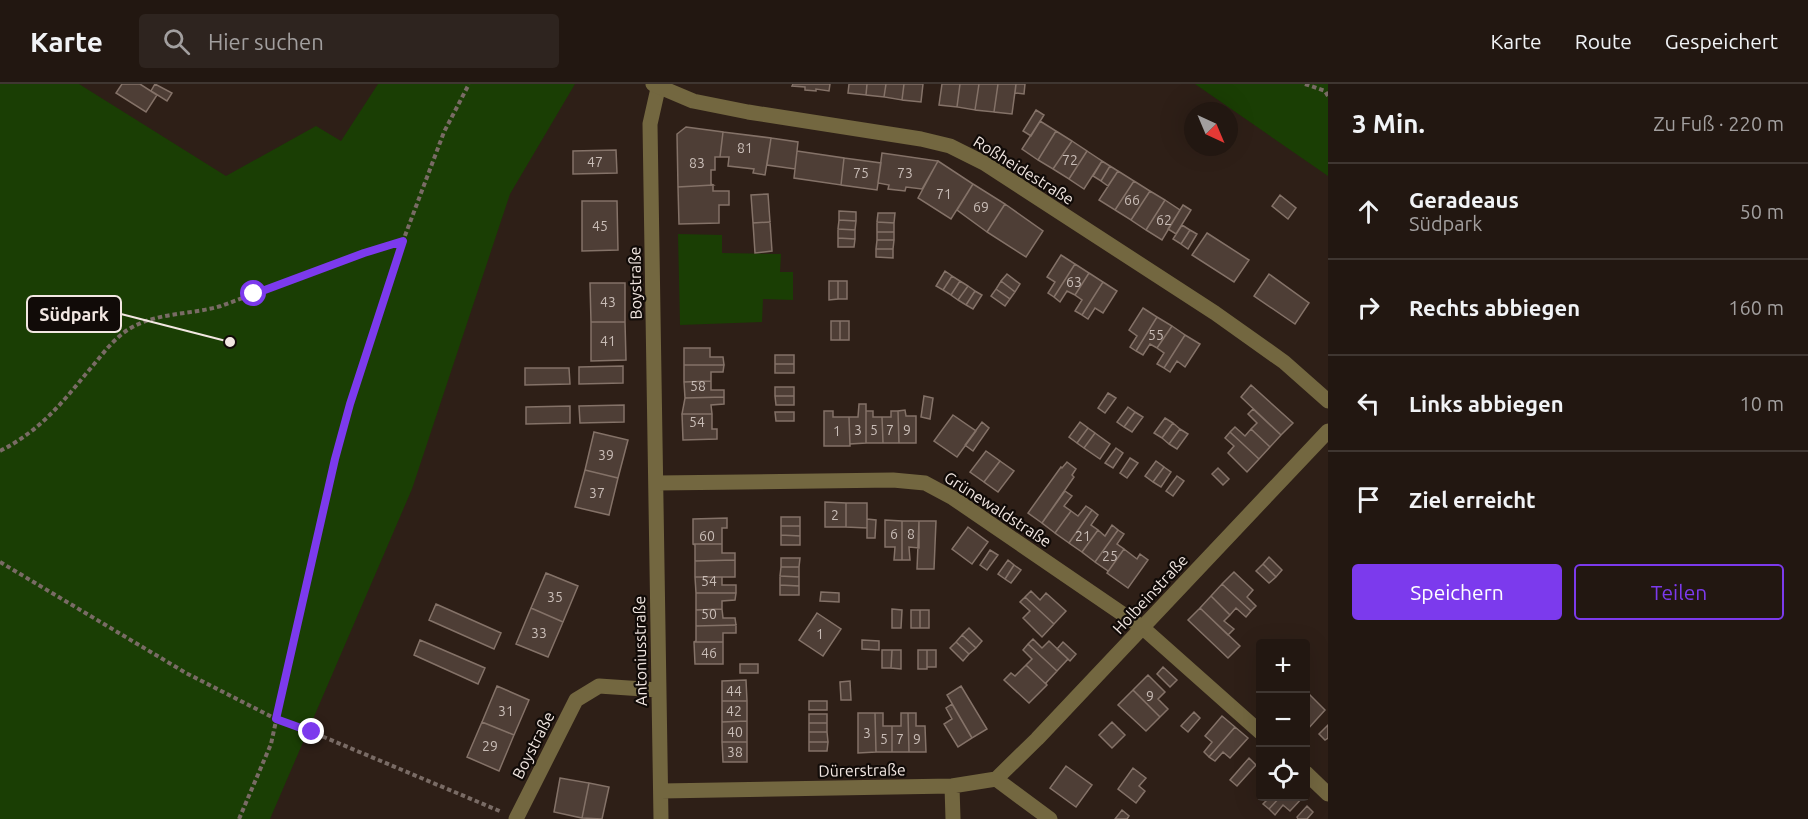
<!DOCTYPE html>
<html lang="de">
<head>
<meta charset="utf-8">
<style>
	body { margin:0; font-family:Ubuntu,sans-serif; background:#2e241f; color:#f1f3f6 }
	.controls { position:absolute; right:18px; bottom:18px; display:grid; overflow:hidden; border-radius:6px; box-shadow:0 6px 24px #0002 }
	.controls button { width:54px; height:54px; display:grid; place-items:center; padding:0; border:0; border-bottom:2px solid #3f3631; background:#221711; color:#f1f3f6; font:30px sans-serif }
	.compass { position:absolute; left:1184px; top:18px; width:54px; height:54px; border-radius:50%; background:#221711; box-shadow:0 6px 24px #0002; rotate:136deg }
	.stop { position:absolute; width:18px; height:18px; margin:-14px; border:4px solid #7c3aed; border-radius:50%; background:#fff }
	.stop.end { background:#7c3aed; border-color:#fff; box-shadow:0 2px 6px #0008 }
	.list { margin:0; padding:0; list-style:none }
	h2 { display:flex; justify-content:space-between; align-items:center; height:78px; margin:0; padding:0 24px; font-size:26px }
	h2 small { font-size:20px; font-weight:400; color:#a29f9f }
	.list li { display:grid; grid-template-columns:39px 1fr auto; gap:18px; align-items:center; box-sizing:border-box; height:96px; padding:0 24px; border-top:2px solid #3f3631 }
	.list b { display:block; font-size:22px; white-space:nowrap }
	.list p { margin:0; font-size:20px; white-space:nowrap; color:#a29f9f }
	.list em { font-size:20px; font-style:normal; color:#a29f9f }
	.actions { display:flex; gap:12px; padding:18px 24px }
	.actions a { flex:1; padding:14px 0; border:2px solid #7c3aed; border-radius:6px; text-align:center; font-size:21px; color:#7c3aed }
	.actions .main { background:#7c3aed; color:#fff }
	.icon { flex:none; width:33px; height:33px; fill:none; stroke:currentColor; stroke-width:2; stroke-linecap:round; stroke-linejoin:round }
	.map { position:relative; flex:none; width:1328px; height:735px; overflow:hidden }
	header { display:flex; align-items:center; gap:36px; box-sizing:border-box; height:84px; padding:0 30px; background:#221711; border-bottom:2px solid #3f3631 }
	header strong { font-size:28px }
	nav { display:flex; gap:33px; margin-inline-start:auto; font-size:21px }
	.search { width:420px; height:54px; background:#2e241f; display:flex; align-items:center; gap:15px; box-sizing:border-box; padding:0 21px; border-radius:6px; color:#a29f9f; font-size:22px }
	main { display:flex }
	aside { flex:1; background:#221711 }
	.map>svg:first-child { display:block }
	.green { fill:#1a3e04 }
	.building { fill:#4e3e36; stroke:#847268; stroke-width:1.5 }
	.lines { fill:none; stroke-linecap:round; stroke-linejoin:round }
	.path { stroke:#796b65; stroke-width:4; stroke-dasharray:4.5 3; stroke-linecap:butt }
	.minor { stroke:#736740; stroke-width:15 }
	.tertiary { stroke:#736740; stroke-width:15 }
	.route { stroke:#7c3aed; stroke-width:8 }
	.labels { text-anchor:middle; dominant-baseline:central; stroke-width:4.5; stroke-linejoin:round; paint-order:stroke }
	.number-label { font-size:14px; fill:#c9bdb7 }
	.street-label { font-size:16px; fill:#f2e7e2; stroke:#110b08 }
	.leader { fill:none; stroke:#f2e7e2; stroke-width:2 }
	.callout-dot { fill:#f2e7e2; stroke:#110b08; stroke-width:2 }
	.callout { fill:#110b08; stroke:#f2e7e2; stroke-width:2 }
	.callout-label { font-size:18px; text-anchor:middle; font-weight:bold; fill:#f2e7e2 }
</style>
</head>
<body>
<header>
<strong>Karte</strong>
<div class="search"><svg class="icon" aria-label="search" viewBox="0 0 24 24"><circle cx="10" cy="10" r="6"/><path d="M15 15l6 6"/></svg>Hier suchen</div>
<nav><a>Karte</a><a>Route</a><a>Gespeichert</a></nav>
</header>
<main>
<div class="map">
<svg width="1328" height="735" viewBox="0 0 1328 735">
	<rect width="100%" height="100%" fill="#2e1f17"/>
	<!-- green -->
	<path class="green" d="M 0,0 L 79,0 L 226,92 L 316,42 L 341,57 L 378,0 L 575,0 L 510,110 L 412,405 L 270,735 L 0,735 Z
		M 1195,0 L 1328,0 L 1328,92 Z
		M 678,150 L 722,151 L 722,169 L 781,170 L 780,188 L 793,188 L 793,216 L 763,215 L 762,238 L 680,241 Z"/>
	<!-- building -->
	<path class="building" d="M 122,0 L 140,0 L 157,11 L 146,28 L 116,9 Z
		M 155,0 L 172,9 L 167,17 L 151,7 Z
		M 793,0 L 830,0 L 829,7 L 816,5 L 816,7 L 805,6 L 805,3 L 792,2 Z
		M 849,0 L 867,0 L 866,11 L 848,9 Z
		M 867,0 L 886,0 L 884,13 L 866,11 Z
		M 886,0 L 904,0 L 902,16 L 884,13 Z
		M 904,0 L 923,0 L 921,18 L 902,16 Z
		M 942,0 L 960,0 L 957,23 L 939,21 Z
		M 960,0 L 979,0 L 975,26 L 957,23 Z
		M 979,0 L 998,0 L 994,28 L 975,26 Z
		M 998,0 L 1016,0 L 1012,30 L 994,28 Z
		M 1016,0 L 1025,0 L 1024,10 L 1015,9 Z
		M 1036,26 L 1044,31 L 1031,52 L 1023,47 Z
		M 1040,37 L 1056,47 L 1038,76 L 1022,65 Z
		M 686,43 L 723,48 L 720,73 L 715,73 L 715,86 L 711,86 L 711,100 L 713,101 L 678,103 L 677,50 Z
		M 1056,47 L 1072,57 L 1053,85 L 1038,76 Z
		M 723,48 L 771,54 L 765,91 L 753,89 L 754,85 L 728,82 L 729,73 L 720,73 Z
		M 771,54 L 798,58 L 795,85 L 767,81 Z
		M 1072,57 L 1087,67 L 1069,95 L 1053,85 Z
		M 616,66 L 617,89 L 573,90 L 573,67 Z
		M 797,67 L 844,74 L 841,101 L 794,94 Z
		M 1087,67 L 1102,77 L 1084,105 L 1069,95 Z
		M 882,69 L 938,77 L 922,105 L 906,103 L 905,107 L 888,105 L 889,101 L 878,99 Z
		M 844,74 L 881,79 L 877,106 L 841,101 Z
		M 938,77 L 973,100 L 951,135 L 918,114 Z
		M 1102,77 L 1110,82 L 1101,97 L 1093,92 Z
		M 1110,82 L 1118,87 L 1108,102 L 1101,97 Z
		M 1118,87 L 1134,97 L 1115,126 L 1099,116 Z
		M 1134,97 L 1150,107 L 1131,136 L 1115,126 Z
		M 973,100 L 1005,120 L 987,148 L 957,126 Z
		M 713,101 L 713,107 L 729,107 L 729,121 L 719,121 L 719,139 L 679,140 L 678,103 Z
		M 1150,107 L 1165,116 L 1146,146 L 1131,136 Z
		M 768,110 L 770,138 L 753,139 L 751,111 Z
		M 1280,111 L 1296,124 L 1288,135 L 1272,122 Z
		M 1165,116 L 1180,126 L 1162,156 L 1146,146 Z
		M 582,117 L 617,117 L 618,166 L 582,167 Z
		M 1005,120 L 1043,147 L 1026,173 L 987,148 Z
		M 1183,121 L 1191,126 L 1176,150 L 1168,145 Z
		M 839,127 L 856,128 L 856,137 L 839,136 Z
		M 878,129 L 895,129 L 894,139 L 877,138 Z
		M 839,136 L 856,137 L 855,146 L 838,145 Z
		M 770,138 L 772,167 L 755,169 L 753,139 Z
		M 877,138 L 894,139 L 894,148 L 877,148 Z
		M 1182,141 L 1190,146 L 1181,160 L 1173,155 Z
		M 838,145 L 855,146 L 855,155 L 838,154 Z
		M 1190,146 L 1197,150 L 1188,165 L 1181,160 Z
		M 877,148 L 894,148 L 894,156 L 877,156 Z
		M 1207,149 L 1249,176 L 1234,198 L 1192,171 Z
		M 838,154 L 855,155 L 854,163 L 838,163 Z
		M 877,156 L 894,156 L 893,165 L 876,165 Z
		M 876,165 L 893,165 L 893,174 L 876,173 Z
		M 1061,171 L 1075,180 L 1054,213 L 1048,209 L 1055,198 L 1047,193 Z
		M 1075,180 L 1089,189 L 1075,211 L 1067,207 L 1060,218 L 1054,213 Z
		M 945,187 L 952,192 L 943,206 L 936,202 Z
		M 1089,189 L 1103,198 L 1082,231 L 1075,227 L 1082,216 L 1075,211 Z
		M 1007,190 L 1020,200 L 1015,208 L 1001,197 Z
		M 1269,190 L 1309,219 L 1295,240 L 1254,212 Z
		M 952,192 L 960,197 L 951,211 L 943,206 Z
		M 829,197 L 838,197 L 838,215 L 829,216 Z
		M 838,197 L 847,197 L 847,215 L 838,215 Z
		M 960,197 L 968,202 L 958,216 L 951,211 Z
		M 1001,197 L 1015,208 L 1010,215 L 996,205 Z
		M 1103,198 L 1117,207 L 1103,229 L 1095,224 L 1088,235 L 1082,231 Z
		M 590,199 L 625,199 L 625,238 L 591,238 Z
		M 968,202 L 975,207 L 966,221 L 958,216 Z
		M 996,205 L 1010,215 L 1005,222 L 991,212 Z
		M 975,207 L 982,211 L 973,225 L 966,221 Z
		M 1143,224 L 1157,233 L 1136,267 L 1130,263 L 1137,252 L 1129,246 Z
		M 1157,233 L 1172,242 L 1157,264 L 1150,260 L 1143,271 L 1136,267 Z
		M 831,237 L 840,237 L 840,256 L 831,256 Z
		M 840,237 L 849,237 L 849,256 L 840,256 Z
		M 591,238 L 625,238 L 626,276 L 591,277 Z
		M 1172,242 L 1185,251 L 1164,284 L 1157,280 L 1164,269 L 1157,264 Z
		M 1185,251 L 1200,260 L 1185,283 L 1177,277 L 1170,288 L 1164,284 Z
		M 684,264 L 710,264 L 710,273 L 723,273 L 724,281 L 684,281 Z
		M 775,271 L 794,271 L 794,280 L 775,280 Z
		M 775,280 L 794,280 L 794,289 L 775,289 Z
		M 684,281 L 724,281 L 723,288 L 711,288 L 711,297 L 684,298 Z
		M 623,282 L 623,299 L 579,300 L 579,283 Z
		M 525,284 L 569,284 L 570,300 L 525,301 Z
		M 711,297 L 711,306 L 724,306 L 724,313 L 685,314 L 684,298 Z
		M 1251,301 L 1293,339 L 1281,351 L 1241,313 Z
		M 775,303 L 794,303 L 794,312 L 775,312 Z
		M 1108,309 L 1116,314 L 1105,329 L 1098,324 Z
		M 775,312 L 794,312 L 794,321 L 776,321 Z
		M 924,312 L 933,314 L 930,335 L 921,333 Z
		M 724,313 L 724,320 L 711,321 L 712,330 L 682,330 L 685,314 Z
		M 859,320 L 866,320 L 866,359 L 850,360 L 850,362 L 849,333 L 858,333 Z
		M 866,320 L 866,327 L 873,327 L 873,333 L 882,333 L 883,359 L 866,359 Z
		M 624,321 L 624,338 L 580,339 L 579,322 Z
		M 570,322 L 570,339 L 526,340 L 526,323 Z
		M 1128,323 L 1135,328 L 1124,343 L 1117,338 Z
		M 1253,325 L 1281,351 L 1270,363 L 1251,345 L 1257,339 L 1248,330 Z
		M 905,326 L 906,332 L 916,332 L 916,359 L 899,359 L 898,327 Z
		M 824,327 L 833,327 L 833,333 L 849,333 L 850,362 L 824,362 Z
		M 891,327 L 898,327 L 899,359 L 883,359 L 882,333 L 891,333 Z
		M 775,328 L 794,328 L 794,337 L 776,337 Z
		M 1135,328 L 1143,333 L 1132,348 L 1124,343 Z
		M 682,330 L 712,330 L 712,345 L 717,345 L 717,355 L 683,356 Z
		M 953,331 L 976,347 L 957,373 L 934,357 Z
		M 1165,334 L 1173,339 L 1162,354 L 1154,349 Z
		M 982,338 L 989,344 L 973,367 L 965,361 Z
		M 1080,338 L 1088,344 L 1077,359 L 1069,353 Z
		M 1173,339 L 1180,345 L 1169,360 L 1162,354 Z
		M 1235,343 L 1245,352 L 1251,345 L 1270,363 L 1259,375 L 1230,348 Z
		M 1088,344 L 1095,349 L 1084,364 L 1077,359 Z
		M 1180,345 L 1188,350 L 1177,365 L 1169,360 Z
		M 594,348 L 628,356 L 618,394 L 585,386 Z
		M 1230,348 L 1259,375 L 1247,388 L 1228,369 L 1234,362 L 1225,354 Z
		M 1095,349 L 1110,360 L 1100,375 L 1084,364 Z
		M 1116,364 L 1123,369 L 1113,384 L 1105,379 Z
		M 986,367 L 1000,377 L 984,398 L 970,388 Z
		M 1130,374 L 1138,379 L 1127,394 L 1120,389 Z
		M 1000,377 L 1014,387 L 998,408 L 984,398 Z
		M 1156,377 L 1164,383 L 1153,398 L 1145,392 Z
		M 1067,378 L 1076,385 L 1072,391 L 1074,393 L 1042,439 L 1028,429 L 1061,383 L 1062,384 Z
		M 1164,383 L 1171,388 L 1161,403 L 1153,398 Z
		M 1218,384 L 1229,395 L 1223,401 L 1212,390 Z
		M 585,386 L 618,394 L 609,431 L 575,423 Z
		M 1177,392 L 1184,397 L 1173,412 L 1166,407 Z
		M 1065,407 L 1072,412 L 1064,422 L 1071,427 L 1055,449 L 1042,439 Z
		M 825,418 L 846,419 L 846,443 L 825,443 Z
		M 846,419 L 867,419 L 867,444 L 846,443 Z
		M 1086,422 L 1092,426 L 1069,459 L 1055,449 L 1071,427 L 1078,432 Z
		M 1092,426 L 1098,431 L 1091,441 L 1098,446 L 1082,468 L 1069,459 Z
		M 781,433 L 800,433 L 800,442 L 781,442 Z
		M 727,434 L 727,444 L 722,444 L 722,460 L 693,460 L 693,435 Z
		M 867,435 L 876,436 L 875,454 L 867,454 Z
		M 885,436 L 902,437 L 902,476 L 894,476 L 895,463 L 885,463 Z
		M 902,437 L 919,437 L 919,464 L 909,463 L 910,476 L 902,476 Z
		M 919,437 L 936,437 L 934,485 L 917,485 Z
		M 1112,441 L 1118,446 L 1095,478 L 1082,468 L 1098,446 L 1105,452 Z
		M 781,442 L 800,442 L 800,452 L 781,451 Z
		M 968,443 L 988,458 L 972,480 L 952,465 Z
		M 1118,446 L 1124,450 L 1117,460 L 1124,465 L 1107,489 L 1108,487 L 1095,478 Z
		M 781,451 L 800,452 L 800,461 L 781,461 Z
		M 693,460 L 722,460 L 722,469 L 735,469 L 735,476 L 695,477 L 695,461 Z
		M 1124,465 L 1137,475 L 1140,470 L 1148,476 L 1128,504 L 1107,489 Z
		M 990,466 L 998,471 L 987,486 L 980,481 Z
		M 1269,473 L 1282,486 L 1276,493 L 1263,480 Z
		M 781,474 L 800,474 L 799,483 L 781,483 Z
		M 735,476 L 735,493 L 695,493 L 695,477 Z
		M 1008,476 L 1014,481 L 1005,495 L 998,490 Z
		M 1263,480 L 1276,493 L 1269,499 L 1256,487 Z
		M 1014,481 L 1021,486 L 1011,499 L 1005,495 Z
		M 781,483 L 799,483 L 799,493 L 780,492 Z
		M 1234,488 L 1253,506 L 1247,513 L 1256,522 L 1251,527 L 1222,500 Z
		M 546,489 L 578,502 L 563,538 L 531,524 Z
		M 780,492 L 799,493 L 799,502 L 780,501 Z
		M 695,493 L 722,493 L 722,501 L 736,501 L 736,509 L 696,509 Z
		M 1222,500 L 1251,527 L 1246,533 L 1236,524 L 1230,531 L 1211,512 Z
		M 780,501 L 799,502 L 799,511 L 780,511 Z
		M 1031,507 L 1040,516 L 1046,509 L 1066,527 L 1054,540 L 1025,513 Z
		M 821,508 L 839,509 L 839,518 L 820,517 Z
		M 696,509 L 736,509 L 735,516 L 722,517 L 722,525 L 696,526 Z
		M 1211,512 L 1230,531 L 1224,537 L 1234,545 L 1228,551 L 1200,524 Z
		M 1025,513 L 1054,540 L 1042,553 L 1023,534 L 1030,527 L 1020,518 Z
		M 436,520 L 501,549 L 494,565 L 429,536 Z
		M 531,524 L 563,538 L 548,573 L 516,560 Z
		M 1200,524 L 1240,562 L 1228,574 L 1188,536 Z
		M 722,525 L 723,534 L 735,534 L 736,541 L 696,542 L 696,526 Z
		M 892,525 L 902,526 L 901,544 L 892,544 Z
		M 911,526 L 920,526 L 920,544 L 911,544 Z
		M 920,526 L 929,526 L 929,544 L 920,544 Z
		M 817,529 L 841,545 L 823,572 L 799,556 Z
		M 736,541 L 736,549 L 723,549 L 723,558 L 694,558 L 696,557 L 696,542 Z
		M 969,544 L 982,557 L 976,564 L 962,551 Z
		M 962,551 L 976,564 L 969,570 L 956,558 Z
		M 1033,555 L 1042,564 L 1049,557 L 1068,575 L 1057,587 L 1028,560 Z
		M 420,556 L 485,584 L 478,600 L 414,571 Z
		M 862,556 L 879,557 L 879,566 L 862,565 Z
		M 694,558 L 723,558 L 723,580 L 695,580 Z
		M 956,558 L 969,570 L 963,577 L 950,564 Z
		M 1063,558 L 1076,570 L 1070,577 L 1057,565 Z
		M 1028,560 L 1057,587 L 1046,599 L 1047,601 L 1026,581 L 1032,575 L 1023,566 Z
		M 882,566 L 892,566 L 891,584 L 882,584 Z
		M 892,566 L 901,566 L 901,585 L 891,584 Z
		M 918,566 L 927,566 L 927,585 L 918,585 Z
		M 927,566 L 936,566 L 936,583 L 927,583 Z
		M 740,580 L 758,580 L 758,589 L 740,589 Z
		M 1026,581 L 1047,601 L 1029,619 L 1004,596 L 1011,589 L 1015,592 Z
		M 1163,583 L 1177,596 L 1170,603 L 1157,590 Z
		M 1148,591 L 1165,608 L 1158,615 L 1168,625 L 1160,633 L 1133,606 Z
		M 746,596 L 747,617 L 722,617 L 722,597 Z
		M 850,597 L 851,616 L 841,616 L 840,598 Z
		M 497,602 L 529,616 L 514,651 L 482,638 Z
		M 961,602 L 987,645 L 972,654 L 947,611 Z
		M 1133,606 L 1160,633 L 1146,647 L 1118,621 Z
		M 1306,607 L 1325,626 L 1306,647 Z
		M 722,617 L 747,617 L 747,637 L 722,638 Z
		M 809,617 L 827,617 L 827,626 L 809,626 Z
		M 952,620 L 972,654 L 958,663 L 944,640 L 952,635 L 946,624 Z
		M 1194,628 L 1200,634 L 1188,648 L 1181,642 Z
		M 858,629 L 875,629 L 876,668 L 858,669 Z
		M 875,629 L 883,629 L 883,642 L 892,642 L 892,668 L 876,668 Z
		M 901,629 L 908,629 L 909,668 L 892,668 L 892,642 L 901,642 Z
		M 908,629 L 916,629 L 916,642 L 925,642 L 926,668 L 909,668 Z
		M 809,630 L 827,630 L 827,639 L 809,639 Z
		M 1222,632 L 1235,643 L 1209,673 L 1204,668 L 1212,658 L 1205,652 Z
		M 747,637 L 747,658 L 722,658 L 722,638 Z
		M 482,638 L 514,651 L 499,687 L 467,673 Z
		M 1112,638 L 1125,651 L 1112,664 L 1099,651 Z
		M 809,639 L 827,639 L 827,648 L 809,648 Z
		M 1328,641 L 1328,654 L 1325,656 L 1319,650 Z
		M 1235,643 L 1248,654 L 1230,674 L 1223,668 L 1215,677 L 1209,673 Z
		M 809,648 L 827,648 L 828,658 L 809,658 Z
		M 722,658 L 747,658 L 747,678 L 723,678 Z
		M 809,658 L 828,658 L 827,667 L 809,667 Z
		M 1249,674 L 1256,681 L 1237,702 L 1230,696 Z
		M 1066,682 L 1092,701 L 1076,723 L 1050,704 Z
		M 1133,684 L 1146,694 L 1139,702 L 1145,707 L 1136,719 L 1118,705 Z
		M 560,694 L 589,699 L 582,734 L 554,728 Z
		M 589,699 L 609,703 L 602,735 L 582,734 Z
		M 1271,712 L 1281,712 L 1269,725 L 1263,720 Z
		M 1281,712 L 1304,712 L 1290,727 L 1283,721 L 1275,731 L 1269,725 Z
		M 1307,722 L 1313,728 L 1307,735 L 1298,735 L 1297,733 Z
		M 1122,726 L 1129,732 L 1127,735 L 1115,735 Z"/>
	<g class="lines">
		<!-- path -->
		<path class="path" d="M 1305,0 L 1325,7 L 1328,12
			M 0,367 C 41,346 61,320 90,285 C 102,271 113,255 129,245 C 157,228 190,231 221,222 L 364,169 L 403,157
			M 0,478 L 186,589 L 276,635 L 312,648 L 502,728
			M 239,735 L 271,660 L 313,467 L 350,320 L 403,157 L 444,48 L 469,0"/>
		<!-- minor -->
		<path class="minor" d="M 659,0 L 650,40 L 661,735
			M 657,399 L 893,396 L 925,399 L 953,414 L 1143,544 L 1260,648
			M 1306,689 L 1328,710
			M 996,695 L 1037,655 L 1328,347
			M 952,702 L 953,735
			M 661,707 L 952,702 L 996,695 L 1050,735
			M 516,735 L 576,616 L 599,602 L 658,606"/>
		<!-- tertiary -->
		<path class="tertiary" d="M 653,0 L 693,17 L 748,28 L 921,55 L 950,62 L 984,79 L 1215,229 L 1284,278 L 1328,317"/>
	</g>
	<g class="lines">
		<!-- route -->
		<path class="route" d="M 254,210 L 364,169 L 403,157 L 350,320 L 335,375 L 276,635 L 312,648"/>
	</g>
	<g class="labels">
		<!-- number labels -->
		<g class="number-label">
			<text x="745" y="64">81</text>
			<text x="1070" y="76">72</text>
			<text x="595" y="78">47</text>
			<text x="697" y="79">83</text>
			<text x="861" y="89">75</text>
			<text x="905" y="89">73</text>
			<text x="944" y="110">71</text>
			<text x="1132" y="116">66</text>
			<text x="981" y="123">69</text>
			<text x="1164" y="136">62</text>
			<text x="600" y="142">45</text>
			<text x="1074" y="198">63</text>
			<text x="608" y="218">43</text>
			<text x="1156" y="251">55</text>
			<text x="608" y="257">41</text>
			<text x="698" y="302">58</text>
			<text x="697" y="338">54</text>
			<text x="858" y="346">3</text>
			<text x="874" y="346">5</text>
			<text x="890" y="346">7</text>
			<text x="907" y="346">9</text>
			<text x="837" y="347">1</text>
			<text x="606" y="371">39</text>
			<text x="597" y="409">37</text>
			<text x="835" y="431">2</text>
			<text x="894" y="450">6</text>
			<text x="911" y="450">8</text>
			<text x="707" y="452">60</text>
			<text x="1083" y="452">21</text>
			<text x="1110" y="472">25</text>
			<text x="709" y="497">54</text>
			<text x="555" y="513">35</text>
			<text x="709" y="530">50</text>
			<text x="539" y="549">33</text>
			<text x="820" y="550">1</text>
			<text x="709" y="569">46</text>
			<text x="734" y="607">44</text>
			<text x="1150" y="612">9</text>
			<text x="506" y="627">31</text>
			<text x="734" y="627">42</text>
			<text x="735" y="648">40</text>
			<text x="867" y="649">3</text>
			<text x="884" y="655">5</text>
			<text x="900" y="655">7</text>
			<text x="917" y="655">9</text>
			<text x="490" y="662">29</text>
			<text x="735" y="668">38</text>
		</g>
		<!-- street labels -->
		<g class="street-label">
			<text transform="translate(1024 86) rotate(32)">Roßheidestraße</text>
			<text transform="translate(635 199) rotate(-91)">Boystraße</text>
			<text transform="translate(998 425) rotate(33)">Grünewaldstraße</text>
			<text transform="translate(1150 510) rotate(-47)">Holbeinstraße</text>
			<text transform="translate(640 567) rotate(-91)">Antoniusstraße</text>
			<text transform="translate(533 661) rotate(-63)">Boystraße</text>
			<text transform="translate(862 686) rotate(-1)">Dürerstraße</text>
		</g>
	</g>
	<!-- callouts -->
	<path class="leader" d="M230 258L121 230"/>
	<circle class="callout-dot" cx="230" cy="258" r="6"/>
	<rect class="callout" x="27" y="212" width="94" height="36" rx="6"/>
	<g class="callout-label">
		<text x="74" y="237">Südpark</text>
	</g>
</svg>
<div class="controls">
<button>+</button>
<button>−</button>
<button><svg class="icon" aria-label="locate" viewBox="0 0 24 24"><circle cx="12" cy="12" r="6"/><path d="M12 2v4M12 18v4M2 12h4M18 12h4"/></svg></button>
</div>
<svg class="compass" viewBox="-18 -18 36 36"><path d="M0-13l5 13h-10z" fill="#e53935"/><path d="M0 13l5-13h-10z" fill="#a29f9f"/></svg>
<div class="stop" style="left:254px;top:210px"></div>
<div class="stop end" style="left:312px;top:648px"></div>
</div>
<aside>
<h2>3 Min.<small>Zu Fuß · 220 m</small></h2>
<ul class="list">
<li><svg class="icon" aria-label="ahead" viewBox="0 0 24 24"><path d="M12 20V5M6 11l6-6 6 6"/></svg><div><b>Geradeaus</b><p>Südpark</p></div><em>50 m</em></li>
<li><svg class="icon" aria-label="right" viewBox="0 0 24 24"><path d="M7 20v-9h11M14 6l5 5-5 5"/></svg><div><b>Rechts abbiegen</b></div><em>160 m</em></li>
<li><svg class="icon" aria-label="left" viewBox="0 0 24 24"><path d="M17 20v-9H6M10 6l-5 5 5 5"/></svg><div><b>Links abbiegen</b></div><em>10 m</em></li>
<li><svg class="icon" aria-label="arrive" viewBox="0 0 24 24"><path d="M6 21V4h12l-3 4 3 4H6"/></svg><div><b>Ziel erreicht</b></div></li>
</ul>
<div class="actions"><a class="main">Speichern</a><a>Teilen</a></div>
</aside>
</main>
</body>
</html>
